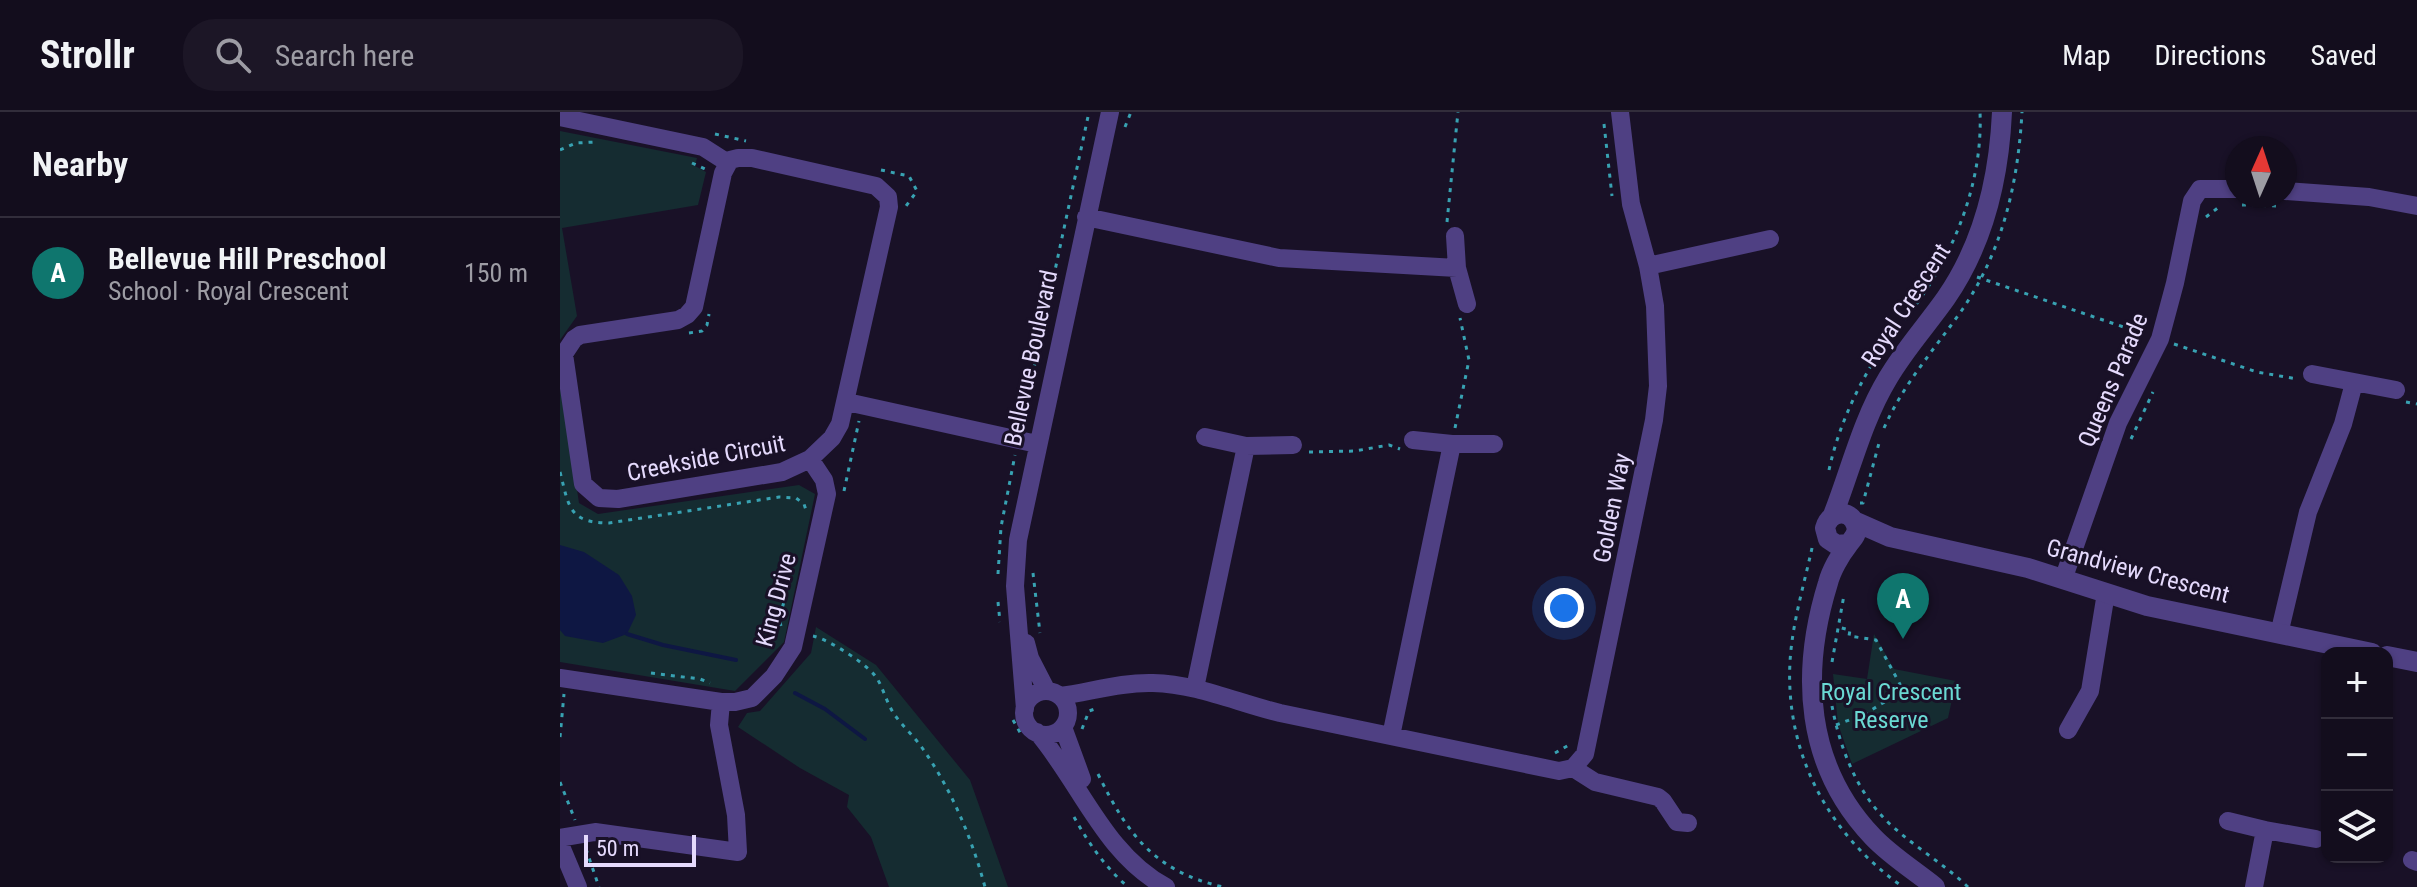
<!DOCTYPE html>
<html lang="en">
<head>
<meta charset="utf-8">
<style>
	body { margin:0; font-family:"Roboto Condensed",sans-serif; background:#1c1626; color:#f1f3f6 }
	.controls { position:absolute; right:24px; bottom:24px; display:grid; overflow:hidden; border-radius:16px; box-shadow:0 2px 6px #0004 }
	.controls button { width:72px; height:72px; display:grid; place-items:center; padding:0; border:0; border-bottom:2px solid #322d3b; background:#130d1d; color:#f1f3f6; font:40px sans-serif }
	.compass { position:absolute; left:1665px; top:24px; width:72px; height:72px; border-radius:50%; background:#130d1d; box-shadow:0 2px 6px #0004; rotate:3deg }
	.scale { position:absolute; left:24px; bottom:20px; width:112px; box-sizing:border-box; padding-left:8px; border:4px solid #e5dafd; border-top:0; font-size:22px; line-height:28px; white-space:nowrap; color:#e5dafd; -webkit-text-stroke:6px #191127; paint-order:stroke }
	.you { position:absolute; left:1004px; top:496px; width:28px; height:28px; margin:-20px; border:6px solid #fff; border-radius:50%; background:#1a73e8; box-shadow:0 0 0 12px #1a73e833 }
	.badge { display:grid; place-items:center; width:52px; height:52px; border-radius:50%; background:#0f766e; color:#fff; font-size:26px; font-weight:700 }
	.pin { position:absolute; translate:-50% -66px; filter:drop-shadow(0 2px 4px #0008) }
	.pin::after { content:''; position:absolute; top:42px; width:28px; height:24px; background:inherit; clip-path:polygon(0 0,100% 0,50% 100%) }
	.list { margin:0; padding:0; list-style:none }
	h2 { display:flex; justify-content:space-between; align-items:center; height:104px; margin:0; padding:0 32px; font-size:34px }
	h2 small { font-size:26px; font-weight:400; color:#9d9ca4 }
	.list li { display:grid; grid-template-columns:52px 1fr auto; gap:24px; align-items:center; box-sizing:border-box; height:112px; padding:0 32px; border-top:2px solid #322d3b }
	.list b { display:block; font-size:30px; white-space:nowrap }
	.list p { margin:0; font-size:26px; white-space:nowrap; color:#9d9ca4 }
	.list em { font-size:26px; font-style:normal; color:#9d9ca4 }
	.icon { flex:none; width:44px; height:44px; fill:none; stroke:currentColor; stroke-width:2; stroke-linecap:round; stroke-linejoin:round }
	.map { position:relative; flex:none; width:1857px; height:775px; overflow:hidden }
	header { display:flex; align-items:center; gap:48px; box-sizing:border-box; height:112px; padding:0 40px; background:#130d1d; border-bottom:2px solid #322d3b }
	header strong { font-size:38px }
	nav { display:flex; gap:44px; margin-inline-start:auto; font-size:28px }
	.search { width:560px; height:72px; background:#1c1626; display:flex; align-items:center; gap:20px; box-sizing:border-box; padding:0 28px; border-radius:32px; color:#9d9ca4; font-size:30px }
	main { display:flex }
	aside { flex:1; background:#130d1d }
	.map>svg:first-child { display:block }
	.park { fill:#152c31 }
	.water { fill:#0e1743 }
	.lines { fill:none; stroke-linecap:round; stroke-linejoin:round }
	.stream { stroke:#0e1743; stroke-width:4 }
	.path { stroke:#38a2b2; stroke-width:3; stroke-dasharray:4 6; stroke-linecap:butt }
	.minor { stroke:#4f4083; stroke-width:18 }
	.tertiary { stroke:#4f4083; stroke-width:20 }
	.labels { text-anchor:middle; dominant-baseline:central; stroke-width:6; stroke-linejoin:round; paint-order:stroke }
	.street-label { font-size:24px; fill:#e5dafd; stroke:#191127 }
	.park-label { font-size:24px; fill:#6ad9d3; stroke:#191127 }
</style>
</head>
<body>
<header>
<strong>Strollr</strong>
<div class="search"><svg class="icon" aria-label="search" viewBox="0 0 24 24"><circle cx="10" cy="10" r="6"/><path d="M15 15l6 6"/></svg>Search here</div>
<nav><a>Map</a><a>Directions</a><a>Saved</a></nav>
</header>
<main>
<aside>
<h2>Nearby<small></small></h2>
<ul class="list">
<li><span class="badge">A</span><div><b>Bellevue Hill Preschool</b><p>School · Royal Crescent</p></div><em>150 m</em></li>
</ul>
</aside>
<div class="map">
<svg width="1857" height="775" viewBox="0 0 1857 775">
	<rect width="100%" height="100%" fill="#191127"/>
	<!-- park -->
	<path class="park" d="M 0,19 L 137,46 L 135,54 L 146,60 L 138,93 L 2,116 L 17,204 L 0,228 Z
		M 0,264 L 19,391 L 38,402 L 239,373 L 255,382 L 224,530 L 175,579 L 0,550 Z
		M 256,515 L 316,553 L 410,668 L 448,775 L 329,775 L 311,725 L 287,695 L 289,683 L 240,656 L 178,615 L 187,601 L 200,599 L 251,541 Z
		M 1314,522 L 1334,557 L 1396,569 L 1388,606 L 1292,652 L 1278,612 L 1273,562 L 1307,567 Z"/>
	<!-- water -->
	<path class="water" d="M 0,433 L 24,440 L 59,463 L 72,484 L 76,503 L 67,522 L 43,531 L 5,524 L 0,518 Z"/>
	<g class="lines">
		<!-- stream -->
		<path class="stream" d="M 67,522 L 103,533 L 176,548
			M 235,581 L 265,597 L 305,627"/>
		<!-- path -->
		<path class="path" d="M 1044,12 L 1052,84
			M 565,15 L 571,0
			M 155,22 L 186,29
			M 0,38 L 16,31 L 35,30
			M 132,51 L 147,58
			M 321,58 L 349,64 L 357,79 L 346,94
			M 1682,93 L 1718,94
			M 1646,105 L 1659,95
			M 887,110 L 898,0
			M 1417,165 L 1584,222
			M 129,221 L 142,219 L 147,213 L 149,202
			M 1614,232 L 1697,260 L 1737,267
			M 1846,290 L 1857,292
			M 462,312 L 529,0
			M 895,316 L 909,248 L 900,206
			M 1324,316 C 1344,271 1374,238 1402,198 C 1443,138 1458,71 1462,0
			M 1571,327 L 1593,280
			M 749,340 L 795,339 L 829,333 L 840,337
			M 1269,358 C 1279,312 1299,271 1325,231 C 1332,219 1343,209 1352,198 C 1394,142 1423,71 1420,0
			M 0,360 C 9,394 8,411 49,411 L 219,385 L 236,386 L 244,392 L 246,398
			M 284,379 L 299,309
			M 1300,391 L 1303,391 L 1319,331
			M 1252,436 C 1244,473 1232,512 1230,550 C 1225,642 1269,723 1343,775
			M 473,461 L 480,521
			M 438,462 L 441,415 L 455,343
			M 438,490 L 440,510
			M 221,514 L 219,507 L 226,483
			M 253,524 C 268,527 311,554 318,568 C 324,579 327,591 334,602 C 343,615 356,626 365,640 C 393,681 412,727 425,775
			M 1272,550 L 1284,483
			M 91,561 L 140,567 L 150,571
			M 1272,594 C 1280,637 1298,683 1331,713 C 1356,736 1384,752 1408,775
			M 453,608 L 461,622
			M 1276,613 L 1305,602 L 1342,579 L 1342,576 L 1316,528 L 1289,524 L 1290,518 L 1278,515
			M 522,617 L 529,599 L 535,597 L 534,594
			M 0,625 L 4,582
			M 995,641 L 1009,633
			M 538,662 C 568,723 594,759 663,775
			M 0,670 L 15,708
			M 514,705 C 529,732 545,755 568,775
			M 26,737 L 39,775"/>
		<!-- minor -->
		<path class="minor" d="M 0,5 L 143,35 L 168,51
			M 178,46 L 192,46 L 316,74 L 328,85 L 329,95 L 280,312 L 272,326 L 250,347 L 222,360 L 58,387 L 39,386 L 23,372 L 4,242 L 14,227 L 20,223 L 118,208 L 127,203 L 134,195 L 163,61 L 170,48 Z
			M 1725,79 L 1809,85 L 1857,94
			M 526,105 L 719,146 L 897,156 L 895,124
			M 1088,154 L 1210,127
			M 897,156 L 907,192
			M 1752,262 L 1836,278
			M 287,290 L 477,332
			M 892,332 L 934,332
			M 686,334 L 733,333
			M 1504,465 L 1558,311 L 1600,227 L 1615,171 L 1632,89 L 1640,77 L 1677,77
			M 1719,522 L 1748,400 L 1783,312 L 1794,271
			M 466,531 L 470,546 L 487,579
			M 0,566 L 161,590 L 175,590 L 192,586 L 214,564 L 233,535 L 267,382 L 264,368 L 250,347
			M 635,576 L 686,334 L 645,325
			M464 601a22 22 0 1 1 44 0a22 22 0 1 1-44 0Z
			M 500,584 C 530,580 562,570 593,571 C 637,572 678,591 720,601 L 999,659 L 1013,656 L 1025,642 L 1094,308 L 1098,274 L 1095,194 L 1088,154 L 1071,92 L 1060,0
			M 465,597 L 455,474 L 458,428 L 550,0
			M 503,615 L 522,667
			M 1508,618 L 1530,579 L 1546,481
			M 477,620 C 520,670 545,743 606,775
			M 831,624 L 892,332 L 853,328
			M 1013,656 L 1035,670 L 1098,685 L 1103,689 L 1117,710 L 1128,711
			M 1668,709 L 1705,718 L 1694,775
			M 1705,718 L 1756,727
			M 0,726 L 35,720 L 178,740 L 176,703 L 159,613 L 161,590
			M 0,732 L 18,775
			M 1852,748 L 1857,750"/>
		<!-- tertiary -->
		<path class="tertiary" d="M 1273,403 C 1291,357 1302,309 1328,266 C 1345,237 1367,213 1386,186 C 1424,131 1439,66 1442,0
			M 1296,410 L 1330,425 L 1468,456 L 1587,494 L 1812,541
			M 1288,432 L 1277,433 L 1268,427 L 1265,416 C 1271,396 1294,397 1297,418 C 1295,426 1292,427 1288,433 C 1280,443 1271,459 1268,471 C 1240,561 1245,654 1313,725 C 1331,744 1354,758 1375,775
			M 1827,544 L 1857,550"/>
	</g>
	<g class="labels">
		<!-- street labels -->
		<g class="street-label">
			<text transform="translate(1346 193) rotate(-57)">Royal Crescent</text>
			<text transform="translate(471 246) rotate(-78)">Bellevue Boulevard</text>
			<text transform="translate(1553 268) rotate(-67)">Queens Parade</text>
			<text transform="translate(146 346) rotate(-11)">Creekside Circuit</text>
			<text transform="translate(1052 396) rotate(-79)">Golden Way</text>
			<text transform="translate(1578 459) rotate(15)">Grandview Crescent</text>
			<text transform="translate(216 488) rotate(-75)">King Drive</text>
		</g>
		<!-- park labels -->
		<g class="park-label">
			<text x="1331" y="580">Royal Crescent<tspan x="1331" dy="28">Reserve</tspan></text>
		</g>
	</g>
</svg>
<div class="controls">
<button>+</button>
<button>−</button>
<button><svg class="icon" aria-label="layers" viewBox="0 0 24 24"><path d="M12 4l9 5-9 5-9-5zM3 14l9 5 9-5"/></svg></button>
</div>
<svg class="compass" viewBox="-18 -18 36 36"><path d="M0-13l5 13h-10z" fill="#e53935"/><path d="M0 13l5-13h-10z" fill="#9d9ca4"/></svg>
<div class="scale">50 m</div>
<div class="you"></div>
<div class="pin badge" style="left:1343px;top:527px">A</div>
</div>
</main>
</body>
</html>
